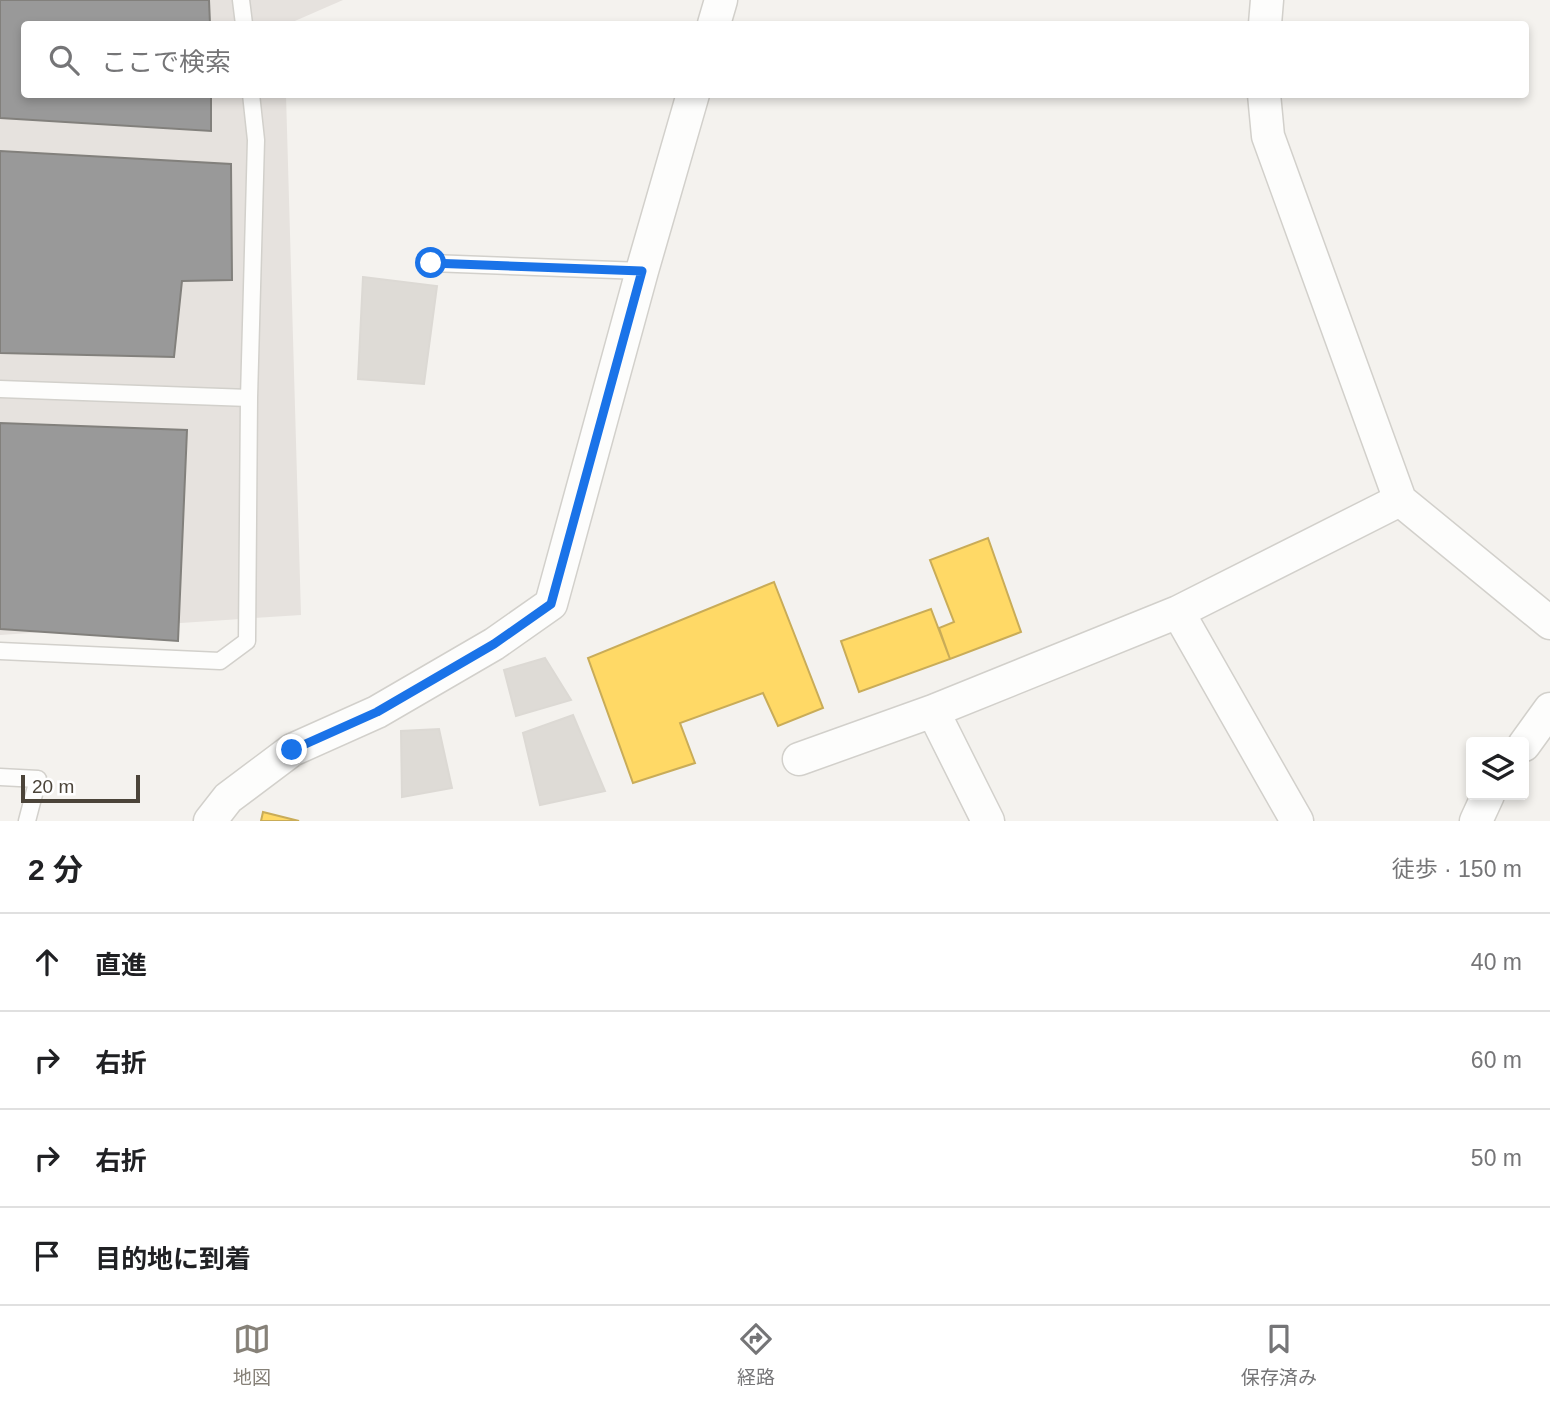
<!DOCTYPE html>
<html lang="ja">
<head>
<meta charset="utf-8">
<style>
	body { margin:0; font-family:Helvetica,"Noto Sans JP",sans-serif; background:#f2f2f2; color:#202124 }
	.controls { position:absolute; right:21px; bottom:21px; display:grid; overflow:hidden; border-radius:7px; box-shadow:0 4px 10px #0003 }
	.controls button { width:63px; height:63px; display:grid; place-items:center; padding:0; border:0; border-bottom:2px solid #e0e0e0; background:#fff; color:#202124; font:35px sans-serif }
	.scale { position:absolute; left:21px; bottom:18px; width:119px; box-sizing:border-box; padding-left:7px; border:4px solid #4b4439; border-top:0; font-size:19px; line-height:24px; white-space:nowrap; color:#4b4439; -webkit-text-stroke:5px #fff; paint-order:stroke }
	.stop { position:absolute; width:21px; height:21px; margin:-16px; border:5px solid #1a73e8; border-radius:50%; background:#fff }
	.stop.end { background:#1a73e8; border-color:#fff; box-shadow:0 2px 7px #0008 }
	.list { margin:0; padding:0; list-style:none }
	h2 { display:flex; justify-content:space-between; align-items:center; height:91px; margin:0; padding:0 28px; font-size:30px }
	h2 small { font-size:23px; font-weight:400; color:#757577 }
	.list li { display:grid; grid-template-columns:46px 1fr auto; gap:21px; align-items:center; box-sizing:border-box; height:98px; padding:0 28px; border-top:2px solid #e0e0e0 }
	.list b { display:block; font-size:26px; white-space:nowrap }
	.list em { font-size:23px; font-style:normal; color:#757577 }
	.icon { flex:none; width:38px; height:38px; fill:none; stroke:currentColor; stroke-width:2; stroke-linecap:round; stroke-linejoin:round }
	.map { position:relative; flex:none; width:1550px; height:821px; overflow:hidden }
	.search { position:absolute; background:#fff; box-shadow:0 4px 10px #0003; left:21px; right:21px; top:21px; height:77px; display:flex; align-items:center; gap:18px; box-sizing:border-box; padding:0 24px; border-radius:7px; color:#757577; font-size:26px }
	.sheet { height:483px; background:#fff }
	nav { display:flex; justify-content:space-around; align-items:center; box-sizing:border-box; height:98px; border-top:2px solid #e0e0e0; background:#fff; font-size:19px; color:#757577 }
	nav a { display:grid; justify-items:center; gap:4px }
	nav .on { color:#868178 }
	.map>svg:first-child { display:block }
	.industrial { fill:#e6e2de }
	.homes { fill:#ffd966; stroke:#c9ac58; stroke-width:2 }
	.industry { fill:#999; stroke:#82807c; stroke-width:2 }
	.building { fill:#dedbd6; stroke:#dcd9d4; stroke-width:2 }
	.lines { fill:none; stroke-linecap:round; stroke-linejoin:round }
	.service-casing { stroke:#d2d0cb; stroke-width:19 }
	.minor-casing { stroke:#d2d0cb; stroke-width:35 }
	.service { stroke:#fdfdfc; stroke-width:16 }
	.minor { stroke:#fdfdfc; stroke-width:32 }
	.route { stroke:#1a73e8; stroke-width:9 }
</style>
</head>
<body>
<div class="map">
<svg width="1550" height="821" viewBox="0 0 1550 821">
	<rect width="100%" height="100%" fill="#f4f2ee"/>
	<!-- industrial -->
	<path class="industrial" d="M 0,0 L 343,0 L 288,24 L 24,24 L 24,94 L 286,95 L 301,615 L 0,635 Z"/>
	<!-- homes -->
	<path class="homes" d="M 988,538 L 1021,632 L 950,659 L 939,628 L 954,622 L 930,560 Z
		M 774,582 L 823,708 L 778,726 L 763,693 L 680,723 L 695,763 L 633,783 L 588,658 Z
		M 931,609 L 950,659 L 859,692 L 841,641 Z
		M 263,812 L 299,821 L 261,821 Z"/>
	<!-- industry -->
	<path class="industry" d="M 0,0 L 209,0 L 210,24 L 24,24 L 24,94 L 211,94 L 211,131 L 0,118 Z
		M 0,151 L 231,164 L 232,280 L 182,281 L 174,357 L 0,353 Z
		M 0,423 L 187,430 L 178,641 L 0,629 Z"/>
	<!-- building -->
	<path class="building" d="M 363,277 L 437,286 L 424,384 L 358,379 Z
		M 545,658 L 571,700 L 516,716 L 504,670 Z
		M 573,715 L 605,791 L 540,805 L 523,733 Z
		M 439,729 L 452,788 L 402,797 L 401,731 Z"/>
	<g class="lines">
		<!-- service casing -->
		<g class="service-casing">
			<path id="service" d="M 241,0 L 244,24
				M 431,263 L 642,271
				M 0,389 L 249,398 L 247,641 L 220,661 L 0,651
				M 249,398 L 256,140 L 251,94
				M 0,777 L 38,779 L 27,821"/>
		</g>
		<!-- minor casing -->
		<g class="minor-casing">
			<path id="minor" d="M 714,24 L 721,0
				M 1265,24 L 1267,0
				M 1264,94 L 1268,136 L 1400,500 L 1550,623
				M 1178,612 L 1400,500
				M 1524,745 L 1550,709
				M 799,759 L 933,711
				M 210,821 L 228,798 L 292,750 L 377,712 L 494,644 L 551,604 L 642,271 L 693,94
				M 988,821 L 933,711 L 1178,612 L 1297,821
				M 1476,821 L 1488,795"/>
		</g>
		<!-- service -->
		<use href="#service" class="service"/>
		<!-- minor -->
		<use href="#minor" class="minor"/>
	</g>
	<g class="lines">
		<!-- route -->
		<path class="route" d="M 292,750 L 377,712 L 494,644 L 551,604 L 642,271 L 431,263"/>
	</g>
</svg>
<div class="controls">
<button><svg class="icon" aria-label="layers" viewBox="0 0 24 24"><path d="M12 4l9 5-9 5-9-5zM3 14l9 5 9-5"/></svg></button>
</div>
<div class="scale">20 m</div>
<div class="stop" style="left:431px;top:263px"></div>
<div class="stop end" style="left:292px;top:750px"></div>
<div class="search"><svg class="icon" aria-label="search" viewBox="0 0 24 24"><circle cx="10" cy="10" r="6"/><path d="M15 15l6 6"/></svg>ここで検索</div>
</div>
<section class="sheet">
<h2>2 分<small>徒歩 · 150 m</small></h2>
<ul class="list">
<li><svg class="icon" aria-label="ahead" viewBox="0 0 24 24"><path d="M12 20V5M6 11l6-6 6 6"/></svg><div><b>直進</b></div><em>40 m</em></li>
<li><svg class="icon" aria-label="right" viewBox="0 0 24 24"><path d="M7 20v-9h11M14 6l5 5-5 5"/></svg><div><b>右折</b></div><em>60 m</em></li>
<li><svg class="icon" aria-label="right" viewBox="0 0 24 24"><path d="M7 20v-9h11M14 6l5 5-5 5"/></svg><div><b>右折</b></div><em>50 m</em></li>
<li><svg class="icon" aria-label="arrive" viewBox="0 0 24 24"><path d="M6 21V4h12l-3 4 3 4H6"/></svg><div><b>目的地に到着</b></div></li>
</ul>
</section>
<nav>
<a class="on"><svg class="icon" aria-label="map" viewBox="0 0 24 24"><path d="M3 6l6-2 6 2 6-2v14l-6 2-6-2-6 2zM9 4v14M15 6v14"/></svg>地図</a>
<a><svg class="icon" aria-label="directions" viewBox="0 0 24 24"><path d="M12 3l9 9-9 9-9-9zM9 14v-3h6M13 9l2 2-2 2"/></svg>経路</a>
<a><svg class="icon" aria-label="saved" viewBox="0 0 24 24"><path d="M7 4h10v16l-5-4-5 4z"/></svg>保存済み</a>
</nav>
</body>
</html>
